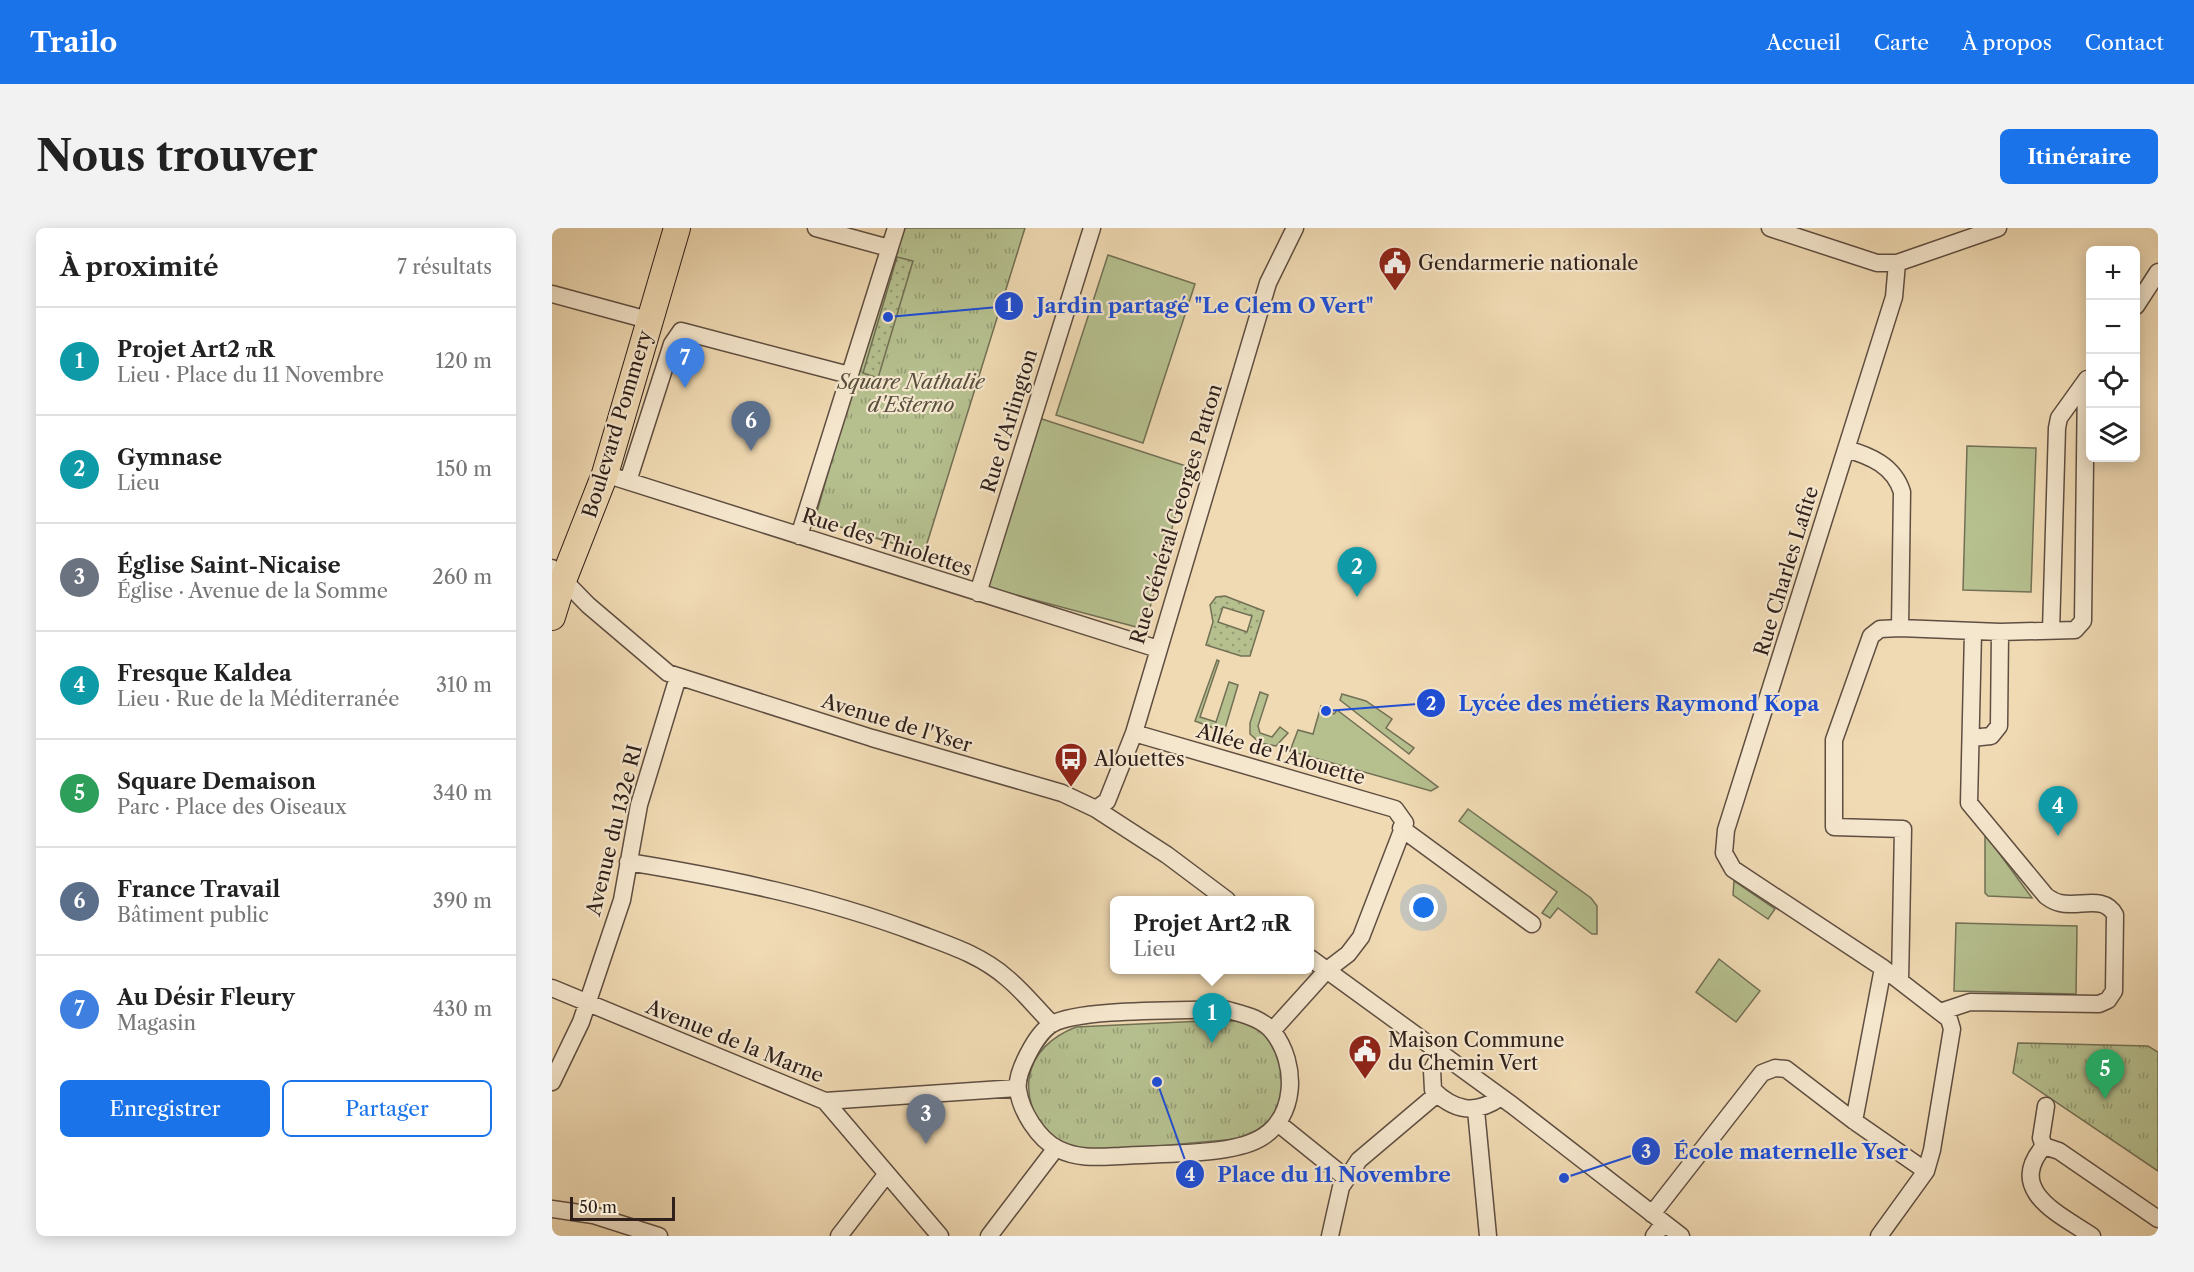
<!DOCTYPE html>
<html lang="fr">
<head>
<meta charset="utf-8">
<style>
	body { margin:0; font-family:"Libre Caslon Text",serif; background:#f2f2f2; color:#222 }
	.controls { position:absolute; right:18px; top:18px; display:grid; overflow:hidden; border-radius:9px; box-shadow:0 3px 15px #0003 }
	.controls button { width:54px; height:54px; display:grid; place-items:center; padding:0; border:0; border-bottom:2px solid #e0e0e0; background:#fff; color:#222; font:30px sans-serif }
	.scale { position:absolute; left:18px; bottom:15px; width:105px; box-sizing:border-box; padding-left:6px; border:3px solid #2f201b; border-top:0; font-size:16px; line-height:21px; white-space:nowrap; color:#2f201b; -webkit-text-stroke:4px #f5e7ce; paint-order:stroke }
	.you { position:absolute; left:872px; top:680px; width:21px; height:21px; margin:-15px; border:4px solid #fff; border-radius:50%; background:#1a73e8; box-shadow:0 0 0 9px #1a73e833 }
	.badge { display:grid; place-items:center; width:39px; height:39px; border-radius:50%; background:#1a73e8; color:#fff; font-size:20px; font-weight:700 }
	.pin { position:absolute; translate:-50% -50px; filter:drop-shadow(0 2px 3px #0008) }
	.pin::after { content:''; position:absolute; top:32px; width:21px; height:18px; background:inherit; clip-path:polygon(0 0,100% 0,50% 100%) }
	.popup { position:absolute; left:558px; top:668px; width:204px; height:78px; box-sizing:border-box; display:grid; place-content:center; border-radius:9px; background:#fff; filter:drop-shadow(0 2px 4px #0005); font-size:20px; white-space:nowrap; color:#767676 }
	.popup b { font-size:22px; color:#222 }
	.popup::after { content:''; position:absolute; left:50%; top:100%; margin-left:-12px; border:12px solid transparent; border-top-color:#fff }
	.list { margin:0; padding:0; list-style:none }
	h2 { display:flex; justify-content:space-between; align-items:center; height:78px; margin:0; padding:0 24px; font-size:26px }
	h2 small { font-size:20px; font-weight:400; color:#767676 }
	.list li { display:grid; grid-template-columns:39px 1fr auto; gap:18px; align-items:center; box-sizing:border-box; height:108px; padding:0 24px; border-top:2px solid #e0e0e0 }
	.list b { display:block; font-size:22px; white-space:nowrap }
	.list p { margin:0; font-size:20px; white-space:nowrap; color:#767676 }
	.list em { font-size:20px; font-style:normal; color:#767676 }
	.actions { display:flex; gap:12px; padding:18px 24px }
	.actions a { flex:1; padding:14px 0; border:2px solid #1a73e8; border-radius:9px; text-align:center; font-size:21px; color:#1a73e8 }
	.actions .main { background:#1a73e8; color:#fff }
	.icon { flex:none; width:33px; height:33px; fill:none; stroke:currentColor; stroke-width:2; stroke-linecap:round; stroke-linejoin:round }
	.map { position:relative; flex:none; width:1606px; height:1008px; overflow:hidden; border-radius:9px }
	header { display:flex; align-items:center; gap:36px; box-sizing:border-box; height:84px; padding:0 30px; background:#1a73e8; color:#fff }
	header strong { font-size:28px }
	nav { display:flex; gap:33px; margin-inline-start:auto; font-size:21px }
	.intro { display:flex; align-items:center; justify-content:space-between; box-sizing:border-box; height:144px; padding:0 36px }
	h1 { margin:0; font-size:42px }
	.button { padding:15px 27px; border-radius:9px; background:#1a73e8; color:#fff; font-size:21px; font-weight:700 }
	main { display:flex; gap:36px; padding:0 36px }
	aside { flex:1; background:#fff; border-radius:9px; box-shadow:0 3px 15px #0003 }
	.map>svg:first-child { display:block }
	.grass { fill:#b6c08f; stroke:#727055; stroke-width:1.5 }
	.park { fill:url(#park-tufts); stroke:#727055; stroke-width:1.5 }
	.garden { fill:url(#garden-dots); stroke:#727055; stroke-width:1.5; fill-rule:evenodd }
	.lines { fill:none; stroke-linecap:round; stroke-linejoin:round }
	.minor-casing { stroke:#5f4e41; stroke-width:19 }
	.primary-casing { stroke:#2f201b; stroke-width:28 }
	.minor { stroke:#f5e7ce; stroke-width:16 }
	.primary { stroke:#f0dab3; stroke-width:26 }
	.labels { text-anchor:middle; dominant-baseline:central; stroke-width:4.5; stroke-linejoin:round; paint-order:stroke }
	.poi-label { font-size:20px; fill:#2f201b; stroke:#f5e7ce; text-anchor:start }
	.park-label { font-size:20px; font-style:italic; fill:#58503e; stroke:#f5e7ce }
	.street-label { font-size:20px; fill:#2f201b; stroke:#f5e7ce }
	.leader { fill:none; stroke:#1d4ed8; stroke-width:2 }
	.callout-dot { fill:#1d4ed8; stroke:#f5e7ce; stroke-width:2 }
	.mark-label { font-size:18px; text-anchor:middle; font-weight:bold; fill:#fff }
	.callout-label { font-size:21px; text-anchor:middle; font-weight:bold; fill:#1d4ed8; stroke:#f5e7ce; stroke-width:4.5; stroke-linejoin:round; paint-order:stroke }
</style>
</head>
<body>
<header>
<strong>Trailo</strong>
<nav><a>Accueil</a><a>Carte</a><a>À propos</a><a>Contact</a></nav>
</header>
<div class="intro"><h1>Nous trouver</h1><a class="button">Itinéraire</a></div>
<main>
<aside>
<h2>À proximité<small>7 résultats</small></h2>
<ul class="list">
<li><span class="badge" style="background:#0f9aa8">1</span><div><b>Projet Art2 πR</b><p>Lieu · Place du 11 Novembre</p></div><em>120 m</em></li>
<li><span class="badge" style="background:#0f9aa8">2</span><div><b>Gymnase</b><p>Lieu</p></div><em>150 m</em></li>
<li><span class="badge" style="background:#6b7280">3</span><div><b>Église Saint-Nicaise</b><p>Église · Avenue de la Somme</p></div><em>260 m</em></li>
<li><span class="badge" style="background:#0f9aa8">4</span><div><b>Fresque Kaldea</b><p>Lieu · Rue de la Méditerranée</p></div><em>310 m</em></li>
<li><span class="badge" style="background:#2e9e5b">5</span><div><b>Square Demaison</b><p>Parc · Place des Oiseaux</p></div><em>340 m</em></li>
<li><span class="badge" style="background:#5c6f8a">6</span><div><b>France Travail</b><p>Bâtiment public</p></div><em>390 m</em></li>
<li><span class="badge" style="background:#3f7fe0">7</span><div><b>Au Désir Fleury</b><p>Magasin</p></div><em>430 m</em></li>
</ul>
<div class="actions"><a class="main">Enregistrer</a><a>Partager</a></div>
</aside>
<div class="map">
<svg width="1606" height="1008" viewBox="0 0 1606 1008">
	<defs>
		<pattern id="park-tufts" width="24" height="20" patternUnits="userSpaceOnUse" patternTransform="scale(1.5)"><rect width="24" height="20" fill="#b6c08f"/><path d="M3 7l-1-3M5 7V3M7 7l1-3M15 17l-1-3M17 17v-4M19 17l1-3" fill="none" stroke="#949c74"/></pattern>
		<pattern id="garden-dots" width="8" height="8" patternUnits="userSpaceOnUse" patternTransform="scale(1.5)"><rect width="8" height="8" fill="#b6c08f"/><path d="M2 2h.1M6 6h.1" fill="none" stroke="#949c74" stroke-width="1.8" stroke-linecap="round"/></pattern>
	</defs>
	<rect width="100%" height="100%" fill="#f0dab3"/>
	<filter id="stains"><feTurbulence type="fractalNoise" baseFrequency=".00333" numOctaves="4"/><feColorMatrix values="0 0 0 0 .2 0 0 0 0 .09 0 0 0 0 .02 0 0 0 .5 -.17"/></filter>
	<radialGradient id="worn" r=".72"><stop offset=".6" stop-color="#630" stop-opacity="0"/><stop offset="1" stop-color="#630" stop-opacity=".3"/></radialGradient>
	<!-- grass -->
	<path class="grass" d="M 556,27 L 643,56 L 591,215 L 504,187 Z
		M 487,190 L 637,239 L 592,401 L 434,359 Z
		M 1415,218 L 1484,220 L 1479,364 L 1411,362 Z
		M 665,432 L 667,433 L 648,489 L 664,494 L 677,454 L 686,457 L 672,504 L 643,493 Z
		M 708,464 L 716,467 L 706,498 L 708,505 L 720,509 L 728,499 L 736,505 L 724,518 L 708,515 L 698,506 L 698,495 Z
		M 790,466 L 814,473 L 840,491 L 834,500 L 862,520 L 857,526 L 788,472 Z
		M 769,478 L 782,486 L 785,482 L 886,559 L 879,563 L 738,523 L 746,502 L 761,506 Z
		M 916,581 L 1039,670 L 1045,678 L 1045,706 L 1040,706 L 1006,680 L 998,690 L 990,685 L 1005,664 L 907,593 Z
		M 1433,606 L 1480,670 L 1436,668 L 1433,665 Z
		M 1182,653 L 1223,681 L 1216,691 L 1181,667 Z
		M 1404,695 L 1525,698 L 1524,766 L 1402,763 Z
		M 1167,731 L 1208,763 L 1184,794 L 1144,764 Z"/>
	<!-- park -->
	<path class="park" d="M 353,0 L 473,0 L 372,325 L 263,291 L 303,149 Z
		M 651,793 L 687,793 L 716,805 L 733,839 L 732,859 L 723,888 L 705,902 L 685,911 C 651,914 617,917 584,920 C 569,922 553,925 538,924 C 501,923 473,887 477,851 C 480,825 501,808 524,799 Z
		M 1466,815 L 1596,818 L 1606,824 L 1606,943 L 1461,845 Z"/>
	<!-- garden -->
	<path class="garden" d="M 345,29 L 361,33 L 326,150 L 311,145 Z
		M 673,368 L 712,383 L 698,428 L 689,428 L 654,417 L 661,394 L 658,377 L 664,369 ZM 671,379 L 700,388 L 695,404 L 666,394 Z"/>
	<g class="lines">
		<!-- minor casing -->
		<g class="minor-casing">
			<path id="minor" d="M 264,0 L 337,20
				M 1218,0 L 1325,35 L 1345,35 L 1446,0
				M 0,66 L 96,92
				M 1584,78 L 1606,44
				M 1294,221 C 1319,228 1342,238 1350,264 L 1348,400
				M 53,246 L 606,421
				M 76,253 L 120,116 L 129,103 L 297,147
				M 247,308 L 344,0
				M 0,340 L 36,377 L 116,445 L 320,510 L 510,565 L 544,581 L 615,627 L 675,672
				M 426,365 L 540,0
				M 1499,403 L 1505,200 L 1507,190 L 1535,151
				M 582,505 L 843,581 L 853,595 L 809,709 L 796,726 L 775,742 L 720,803
				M 1419,510 L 1439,508 L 1447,498 L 1448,404
				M 544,581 L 555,573 L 582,505 L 716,55 L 743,0
				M 849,600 L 980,696
				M 76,634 C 175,650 272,670 365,705 C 397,717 429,727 455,750 C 471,763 485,781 500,796
				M 758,730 L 960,877 L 1129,1008
				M 1348,753 L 1351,601 L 1282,599 L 1282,512 L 1319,408 L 1328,401 L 1348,400 L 1448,404 L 1523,402 L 1531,393 L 1534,153
				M 0,760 L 273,873 L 465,860
				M 672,781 C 689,786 709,789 721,804 C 746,836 745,890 707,911 C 676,928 606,925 568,928 C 546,929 526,931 506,921 C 486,911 469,883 466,862 C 463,845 485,804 500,796 C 528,780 636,783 672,781 Z
				M 1391,783 L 1418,774 L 1547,776 L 1556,772 L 1562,763 L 1563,687 C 1552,666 1527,680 1508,675 C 1503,674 1498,671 1494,668 L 1417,575 L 1421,404
				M 889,826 L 880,842 L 881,862 C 902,883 924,887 949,869
				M 0,854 L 29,794 L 70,672 L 87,577 L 126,449
				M 273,873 L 388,1008
				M 924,882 L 936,1008
				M 1302,893 L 1331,740
				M 727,896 L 794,950
				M 1492,918 L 1489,910 L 1494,878
				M 0,981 L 41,987 L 107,1008
				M 1100,986 L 1210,845 L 1223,840 L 1234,841 L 1302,893 L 1374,943
				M 287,1008 L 334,947
				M 437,1008 L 504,920
				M 778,1008 L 789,959 L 807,932 L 885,866
				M 1102,1008 L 1112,995
				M 1327,1008 L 1374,943 L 1380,922 L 1400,801 L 1397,791 L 1331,740 L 1181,641 L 1172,625 L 1174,602 L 1342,69 L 1345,35
				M 1540,1008 C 1509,987 1453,963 1492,918 L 1507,923 L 1606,991"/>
		</g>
		<!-- primary casing -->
		<g class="primary-casing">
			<path id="primary" d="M 0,389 L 12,350 L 53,246 L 125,0"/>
		</g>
		<!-- minor -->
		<use href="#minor" class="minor"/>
		<!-- primary -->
		<use href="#primary" class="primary"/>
	</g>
	<!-- icons -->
	<defs>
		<g id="civic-pin" transform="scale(1.725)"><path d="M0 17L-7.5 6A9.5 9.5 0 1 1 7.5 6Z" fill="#8f2418" stroke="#f5e7ce"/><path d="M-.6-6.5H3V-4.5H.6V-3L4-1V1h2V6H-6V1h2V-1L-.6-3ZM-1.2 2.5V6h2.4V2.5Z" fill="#fff"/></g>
		<g id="bus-pin" transform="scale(1.725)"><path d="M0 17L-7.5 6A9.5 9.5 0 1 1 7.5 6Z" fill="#8f2418" stroke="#f5e7ce"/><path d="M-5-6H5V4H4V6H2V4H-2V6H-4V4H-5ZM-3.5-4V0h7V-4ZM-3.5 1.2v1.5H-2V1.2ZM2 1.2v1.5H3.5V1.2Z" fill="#fff"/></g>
	</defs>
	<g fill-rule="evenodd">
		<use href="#civic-pin" x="843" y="35"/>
		<use href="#bus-pin" x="519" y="531"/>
		<use href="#civic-pin" x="813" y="823"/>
	</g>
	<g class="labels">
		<!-- poi labels -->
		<g class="poi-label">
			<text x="866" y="35">Gendarmerie nationale</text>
			<text x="542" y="531">Alouettes</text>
			<text x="836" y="812">Maison Commune<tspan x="836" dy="23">du Chemin Vert</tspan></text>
		</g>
		<!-- park labels -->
		<g class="park-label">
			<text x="359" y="154">Square Nathalie<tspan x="359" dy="23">d'Esterno</tspan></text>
		</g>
		<!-- street labels -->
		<g class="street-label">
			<text transform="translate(457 193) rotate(-73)">Rue d'Arlington</text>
			<text transform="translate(65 196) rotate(-73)">Boulevard Pommery</text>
			<text transform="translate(624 286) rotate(-73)">Rue Général Georges Patton</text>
			<text transform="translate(335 314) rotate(18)">Rue des Thiolettes</text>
			<text transform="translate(1234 343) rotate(-73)">Rue Charles Lafite</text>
			<text transform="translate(345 495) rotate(17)">Avenue de l'Yser</text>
			<text transform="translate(729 526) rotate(16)">Allée de l'Alouette</text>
			<text transform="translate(62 602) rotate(-76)">Avenue du 132e RI</text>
			<text transform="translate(183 813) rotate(22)">Avenue de la Marne</text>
		</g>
	</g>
	<!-- callouts -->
	<path class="leader" d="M336 89L457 78M774 483L879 475M1012 950L1094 923M605 854L638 946"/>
	<g class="callout-dot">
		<circle cx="336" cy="89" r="6"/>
		<circle cx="774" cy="483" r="6"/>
		<circle cx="1012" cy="950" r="6"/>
		<circle cx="605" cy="854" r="6"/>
		<circle cx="457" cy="78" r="15"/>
		<circle cx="879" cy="475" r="15"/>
		<circle cx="1094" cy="923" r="15"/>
		<circle cx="638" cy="946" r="15"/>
	</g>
	<g class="mark-label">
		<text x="457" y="84">1</text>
		<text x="879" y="482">2</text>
		<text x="1094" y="930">3</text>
		<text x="638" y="953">4</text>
	</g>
	<g class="callout-label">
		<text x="653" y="85">Jardin partagé "Le Clem O Vert"</text>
		<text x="1087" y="483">Lycée des métiers Raymond Kopa</text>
		<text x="1239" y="931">École maternelle Yser</text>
		<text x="782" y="954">Place du 11 Novembre</text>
	</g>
	<rect width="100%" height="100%" filter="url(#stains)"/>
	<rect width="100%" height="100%" fill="url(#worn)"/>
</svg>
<div class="controls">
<button>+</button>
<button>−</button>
<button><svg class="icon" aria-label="locate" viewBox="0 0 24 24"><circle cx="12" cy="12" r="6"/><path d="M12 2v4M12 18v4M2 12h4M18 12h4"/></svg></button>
<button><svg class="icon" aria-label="layers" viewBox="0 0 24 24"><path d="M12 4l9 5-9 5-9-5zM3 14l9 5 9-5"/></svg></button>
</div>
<div class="scale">50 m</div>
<div class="you"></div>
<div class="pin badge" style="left:660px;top:815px;background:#0f9aa8">1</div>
<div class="popup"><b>Projet Art2 πR</b>Lieu</div>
<div class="pin badge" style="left:805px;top:369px;background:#0f9aa8">2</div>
<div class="pin badge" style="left:374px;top:916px;background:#6b7280">3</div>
<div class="pin badge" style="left:1506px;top:608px;background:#0f9aa8">4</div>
<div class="pin badge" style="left:1553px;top:871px;background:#2e9e5b">5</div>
<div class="pin badge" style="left:199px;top:223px;background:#5c6f8a">6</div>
<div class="pin badge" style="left:133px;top:160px;background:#3f7fe0">7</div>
</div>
</main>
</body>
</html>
